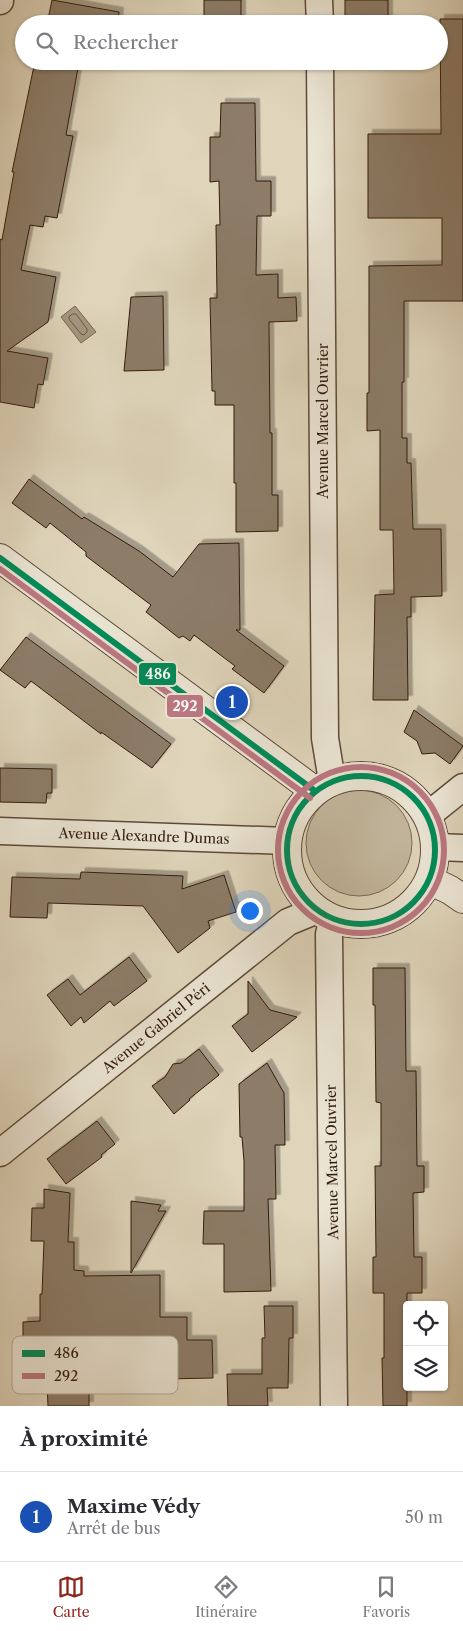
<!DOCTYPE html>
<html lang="fr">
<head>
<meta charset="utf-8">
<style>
	body { margin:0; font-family:"Libre Caslon Text",serif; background:#f2f2f3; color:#2b2b33 }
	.controls { position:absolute; right:15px; bottom:15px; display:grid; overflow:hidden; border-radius:5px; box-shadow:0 1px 4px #0004 }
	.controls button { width:45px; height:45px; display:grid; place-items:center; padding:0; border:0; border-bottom:1px solid #e1e1e2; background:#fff; color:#2b2b33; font:25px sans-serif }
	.you { position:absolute; left:249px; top:910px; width:18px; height:18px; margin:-12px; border:4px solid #fff; border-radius:50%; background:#1a73e8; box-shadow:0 0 0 8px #1a73e833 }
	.badge { display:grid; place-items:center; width:32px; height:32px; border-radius:50%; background:#8f2418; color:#fff; font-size:16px; font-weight:700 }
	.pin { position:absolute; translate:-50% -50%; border:2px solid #fff; box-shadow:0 1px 5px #0006 }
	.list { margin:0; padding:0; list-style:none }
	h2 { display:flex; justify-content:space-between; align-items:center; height:65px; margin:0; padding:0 20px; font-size:21px }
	h2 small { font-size:16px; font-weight:400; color:#7c7c81 }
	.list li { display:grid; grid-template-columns:32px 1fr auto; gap:15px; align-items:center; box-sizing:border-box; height:90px; padding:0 20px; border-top:1px solid #e1e1e2 }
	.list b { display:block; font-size:19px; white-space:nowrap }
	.list p { margin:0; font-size:16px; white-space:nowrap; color:#7c7c81 }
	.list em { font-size:16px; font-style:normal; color:#7c7c81 }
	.icon { flex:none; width:28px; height:28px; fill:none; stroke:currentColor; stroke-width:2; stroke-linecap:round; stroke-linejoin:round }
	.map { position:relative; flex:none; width:463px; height:1406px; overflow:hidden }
	.search { position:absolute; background:#fff; box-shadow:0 1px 4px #0004; left:15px; right:15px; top:15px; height:55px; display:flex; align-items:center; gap:12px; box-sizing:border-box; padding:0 18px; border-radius:28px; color:#7c7c81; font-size:19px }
	.sheet { height:155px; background:#fff }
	nav { display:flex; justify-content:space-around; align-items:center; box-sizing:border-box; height:70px; border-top:1px solid #e1e1e2; background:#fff; font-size:14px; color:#7c7c81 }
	nav a { display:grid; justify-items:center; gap:2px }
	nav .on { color:#8f2418 }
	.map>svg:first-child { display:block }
	.green { fill:#c2b69d; stroke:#7a6955 }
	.water { fill:#a59680; stroke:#776552 }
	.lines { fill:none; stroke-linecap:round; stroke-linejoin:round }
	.shore { stroke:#6c5946; stroke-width:1 }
	.building { fill:#8c7c67; stroke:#331c0d; filter:url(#shadow) }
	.minor-casing { stroke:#5e4a38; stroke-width:29 }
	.tertiary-casing { stroke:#5e4a38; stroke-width:30 }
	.minor { stroke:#eae4d3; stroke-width:26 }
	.tertiary { stroke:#eae4d3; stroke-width:28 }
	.bus-1-casing { stroke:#eae4d3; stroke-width:10 }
	.bus-2-casing { stroke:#eae4d3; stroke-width:10 }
	.bus-1 { stroke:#008b59; stroke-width:6 }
	.bus-2 { stroke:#bb7781; stroke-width:6 }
	.labels { text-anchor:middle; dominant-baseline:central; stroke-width:4.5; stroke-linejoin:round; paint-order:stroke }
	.street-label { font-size:14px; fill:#331c0d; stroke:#eae4d3 }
	.key { fill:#eae4d3; stroke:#b3a898; stroke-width:1 }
	.key-label { font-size:14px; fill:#331c0d }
	.line-badge { stroke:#eae4d3; stroke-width:2 }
	.badge-label { font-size:14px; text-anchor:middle; font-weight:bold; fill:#fff }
</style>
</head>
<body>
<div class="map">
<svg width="463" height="1406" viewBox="0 0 463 1406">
	<defs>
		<filter id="shadow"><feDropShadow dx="4.5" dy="-4.5" stdDeviation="0" flood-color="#0004"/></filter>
	</defs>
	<rect width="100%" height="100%" fill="#dfd5bb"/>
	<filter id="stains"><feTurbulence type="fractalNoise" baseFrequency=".004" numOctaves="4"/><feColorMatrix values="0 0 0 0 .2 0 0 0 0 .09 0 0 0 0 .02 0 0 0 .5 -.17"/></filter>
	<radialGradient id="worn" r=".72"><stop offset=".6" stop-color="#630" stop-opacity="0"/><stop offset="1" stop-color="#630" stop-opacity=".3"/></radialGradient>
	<!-- green -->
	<path class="green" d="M306 843a53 53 0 1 1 106 0a53 53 0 1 1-106 0Z"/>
	<!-- water -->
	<path class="water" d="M 75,306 L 96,332 L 81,343 L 61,317 Z"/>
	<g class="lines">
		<!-- shore -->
		<path class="shore" d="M 73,314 L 76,314 L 87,329 L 87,332 L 84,335 L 81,334 L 69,319 L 69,317 Z"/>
	</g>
	<!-- building -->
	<path class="building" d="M 52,0 L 119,12 L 118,24 L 47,24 Z
		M 204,0 L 241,0 L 241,24 L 204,24 Z
		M 345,0 L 388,0 L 388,24 L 345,24 Z
		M 440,19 L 463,19 L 463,301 L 404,301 L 404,382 L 402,382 L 402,438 L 407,438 L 407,463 L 411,463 L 413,529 L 441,529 L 442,596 L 411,597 L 411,617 L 407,617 L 408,700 L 373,700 L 375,595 L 394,594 L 393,530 L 380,530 L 380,430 L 367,431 L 367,393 L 369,393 L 369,266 L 442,265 L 442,218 L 368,218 L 368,134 L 441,134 Z
		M 35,61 L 78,68 L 66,135 L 73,136 L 57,218 L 45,216 L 43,227 L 30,225 L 21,270 L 56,277 L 48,322 L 7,351 L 48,358 L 43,385 L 38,384 L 34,408 L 0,402 L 0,239 L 2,240 L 14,172 L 12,172 Z
		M 346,61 L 388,61 L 388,66 L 346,66 Z
		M 221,103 L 255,103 L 256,181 L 271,181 L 271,216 L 257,216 L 256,275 L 278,274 L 278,298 L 296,297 L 297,321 L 269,322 L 270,433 L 272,433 L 272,495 L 278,495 L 278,531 L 236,532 L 236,483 L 234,483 L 234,405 L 215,405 L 215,391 L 212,391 L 210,298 L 217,298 L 216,225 L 220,225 L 219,181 L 210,182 L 210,137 L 220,137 Z
		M 163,296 L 164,370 L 124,371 L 131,297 Z
		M 29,479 L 82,519 L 84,517 L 139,551 L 173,577 L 199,544 L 239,543 L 240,630 L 236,630 L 284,666 L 264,693 L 232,669 L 235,666 L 194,635 L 190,641 L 183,636 L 179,638 L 146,612 L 151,605 L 86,556 L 86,552 L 50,523 L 46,528 L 12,503 Z
		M 26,637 L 171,744 L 152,768 L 101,732 L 101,734 L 31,681 L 25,688 L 0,670 Z
		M 414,710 L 463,746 L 450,764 L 435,753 L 422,754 L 417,741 L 404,732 Z
		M 0,768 L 52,769 L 52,793 L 47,793 L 46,803 L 0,802 Z
		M 81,872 L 183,876 L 182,889 L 224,875 L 236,912 L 208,921 L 210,928 L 178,953 L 143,906 L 48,903 L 47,918 L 10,917 L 12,877 L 80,879 Z
		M 129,957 L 147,981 L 114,1006 L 110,1001 L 84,1023 L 81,1017 L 71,1026 L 47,995 L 68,979 L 80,995 Z
		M 373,968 L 405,968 L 406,1071 L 416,1071 L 417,1166 L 424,1166 L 424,1192 L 413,1193 L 414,1257 L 422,1257 L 422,1293 L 407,1293 L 407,1406 L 383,1406 L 382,1358 L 384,1358 L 384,1293 L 373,1293 L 373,1257 L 376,1257 L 375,1166 L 381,1166 L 381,1103 L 376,1102 L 375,1005 L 373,1005 Z
		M 248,981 L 270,1010 L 297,1017 L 252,1052 L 232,1026 L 248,1014 Z
		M 199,1049 L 219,1075 L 189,1099 L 190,1100 L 174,1114 L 152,1086 L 165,1077 L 173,1064 L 181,1063 Z
		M 267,1063 L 284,1093 L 285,1145 L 275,1145 L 276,1199 L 268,1199 L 271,1291 L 224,1292 L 224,1244 L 203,1244 L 204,1211 L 244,1211 L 244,1161 L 242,1137 L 240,1137 L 239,1084 Z
		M 97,1121 L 115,1144 L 101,1155 L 102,1157 L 66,1184 L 47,1159 Z
		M 44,1189 L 70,1193 L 68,1242 L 74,1242 L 74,1270 L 84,1271 L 84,1276 L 160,1275 L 160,1317 L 187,1317 L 187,1340 L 212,1340 L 213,1378 L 165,1379 L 165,1351 L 121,1352 L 122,1366 L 89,1366 L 89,1406 L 48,1406 L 47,1383 L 29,1384 L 28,1374 L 23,1374 L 23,1322 L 40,1321 L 40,1294 L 42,1294 L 44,1241 L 31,1241 L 32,1208 L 44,1208 Z
		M 131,1201 L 161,1205 L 158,1211 L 166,1211 L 131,1273 Z
		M 264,1306 L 293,1306 L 293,1338 L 289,1338 L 288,1388 L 267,1388 L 268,1406 L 228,1406 L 227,1374 L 262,1374 L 262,1338 L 265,1338 Z"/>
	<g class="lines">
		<!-- minor casing -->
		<g class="minor-casing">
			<path id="minor" d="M 319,0 L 320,24
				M 0,1 L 0,0
				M 320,61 L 325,738 L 332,781
				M 427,816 L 463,787
				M 0,831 L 287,841
				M 436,847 L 463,848
				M 333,919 L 329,934 L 334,1406
				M 0,1153 L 288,922 L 317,910"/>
		</g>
		<!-- tertiary casing -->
		<g class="tertiary-casing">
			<path id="tertiary" d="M 0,558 L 315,791
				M287 850a74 74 0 1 1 148 0a74 74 0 1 1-148 0Z
				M 429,880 L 450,890 L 463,899"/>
		</g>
		<!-- minor -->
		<use href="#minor" class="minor"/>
		<!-- tertiary -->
		<use href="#tertiary" class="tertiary"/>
		<!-- bus-1 casing -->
		<g class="bus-1-casing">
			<path id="bus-1" d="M 0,558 L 315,791
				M287 850a74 74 0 1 1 148 0a74 74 0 1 1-148 0Z"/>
		</g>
		<!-- bus-2 casing -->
		<g class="bus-2-casing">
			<path id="bus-2" d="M 0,569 L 310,798
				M278 850a83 83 0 1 1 166 0a83 83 0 1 1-166 0Z"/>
		</g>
		<!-- bus-1 -->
		<use href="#bus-1" class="bus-1"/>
		<!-- bus-2 -->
		<use href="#bus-2" class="bus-2"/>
	</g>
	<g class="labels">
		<!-- street labels -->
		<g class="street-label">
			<text transform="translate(323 421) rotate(-90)">Avenue Marcel Ouvrier</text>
			<text transform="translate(144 836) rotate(2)">Avenue Alexandre Dumas</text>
			<text transform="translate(156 1028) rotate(-39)">Avenue Gabriel Péri</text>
			<text transform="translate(332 1162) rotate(-91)">Avenue Marcel Ouvrier</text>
		</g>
	</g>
	<!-- legend -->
	<rect x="12" y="1336" width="166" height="58" rx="8" class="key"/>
	<rect x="22" y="1350" width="23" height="7" fill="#008b59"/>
	<rect x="22" y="1373" width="23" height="6" fill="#bb7781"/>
	<g class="key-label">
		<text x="54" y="1358">486</text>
		<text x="54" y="1381">292</text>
	</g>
	<g class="line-badge">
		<rect x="138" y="662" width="39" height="24" rx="5" fill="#008b59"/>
		<rect x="166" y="694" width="38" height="24" rx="5" fill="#bb7781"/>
	</g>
	<g class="badge-label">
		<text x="158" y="679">486</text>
		<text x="185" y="711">292</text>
	</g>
	<rect width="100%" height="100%" filter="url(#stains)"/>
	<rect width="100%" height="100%" fill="url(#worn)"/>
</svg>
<div class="controls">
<button><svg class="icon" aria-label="locate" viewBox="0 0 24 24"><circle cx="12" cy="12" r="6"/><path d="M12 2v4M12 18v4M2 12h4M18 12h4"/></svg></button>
<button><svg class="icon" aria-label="layers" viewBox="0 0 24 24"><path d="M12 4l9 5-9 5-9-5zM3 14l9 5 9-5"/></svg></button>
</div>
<div class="you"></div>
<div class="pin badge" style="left:232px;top:702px;background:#1a4fb4">1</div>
<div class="search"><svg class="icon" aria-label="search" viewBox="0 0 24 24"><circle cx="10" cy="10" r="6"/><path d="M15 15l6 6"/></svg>Rechercher</div>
</div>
<section class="sheet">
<h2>À proximité<small></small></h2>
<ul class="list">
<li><span class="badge" style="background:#1a4fb4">1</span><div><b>Maxime Védy</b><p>Arrêt de bus</p></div><em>50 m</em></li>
</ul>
</section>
<nav>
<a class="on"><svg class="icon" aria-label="map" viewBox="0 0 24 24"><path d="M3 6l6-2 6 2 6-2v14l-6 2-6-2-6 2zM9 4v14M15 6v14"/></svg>Carte</a>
<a><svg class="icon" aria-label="directions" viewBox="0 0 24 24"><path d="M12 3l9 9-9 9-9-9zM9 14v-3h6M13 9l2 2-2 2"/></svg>Itinéraire</a>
<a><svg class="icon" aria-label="saved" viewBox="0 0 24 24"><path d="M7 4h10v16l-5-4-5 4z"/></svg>Favoris</a>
</nav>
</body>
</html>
